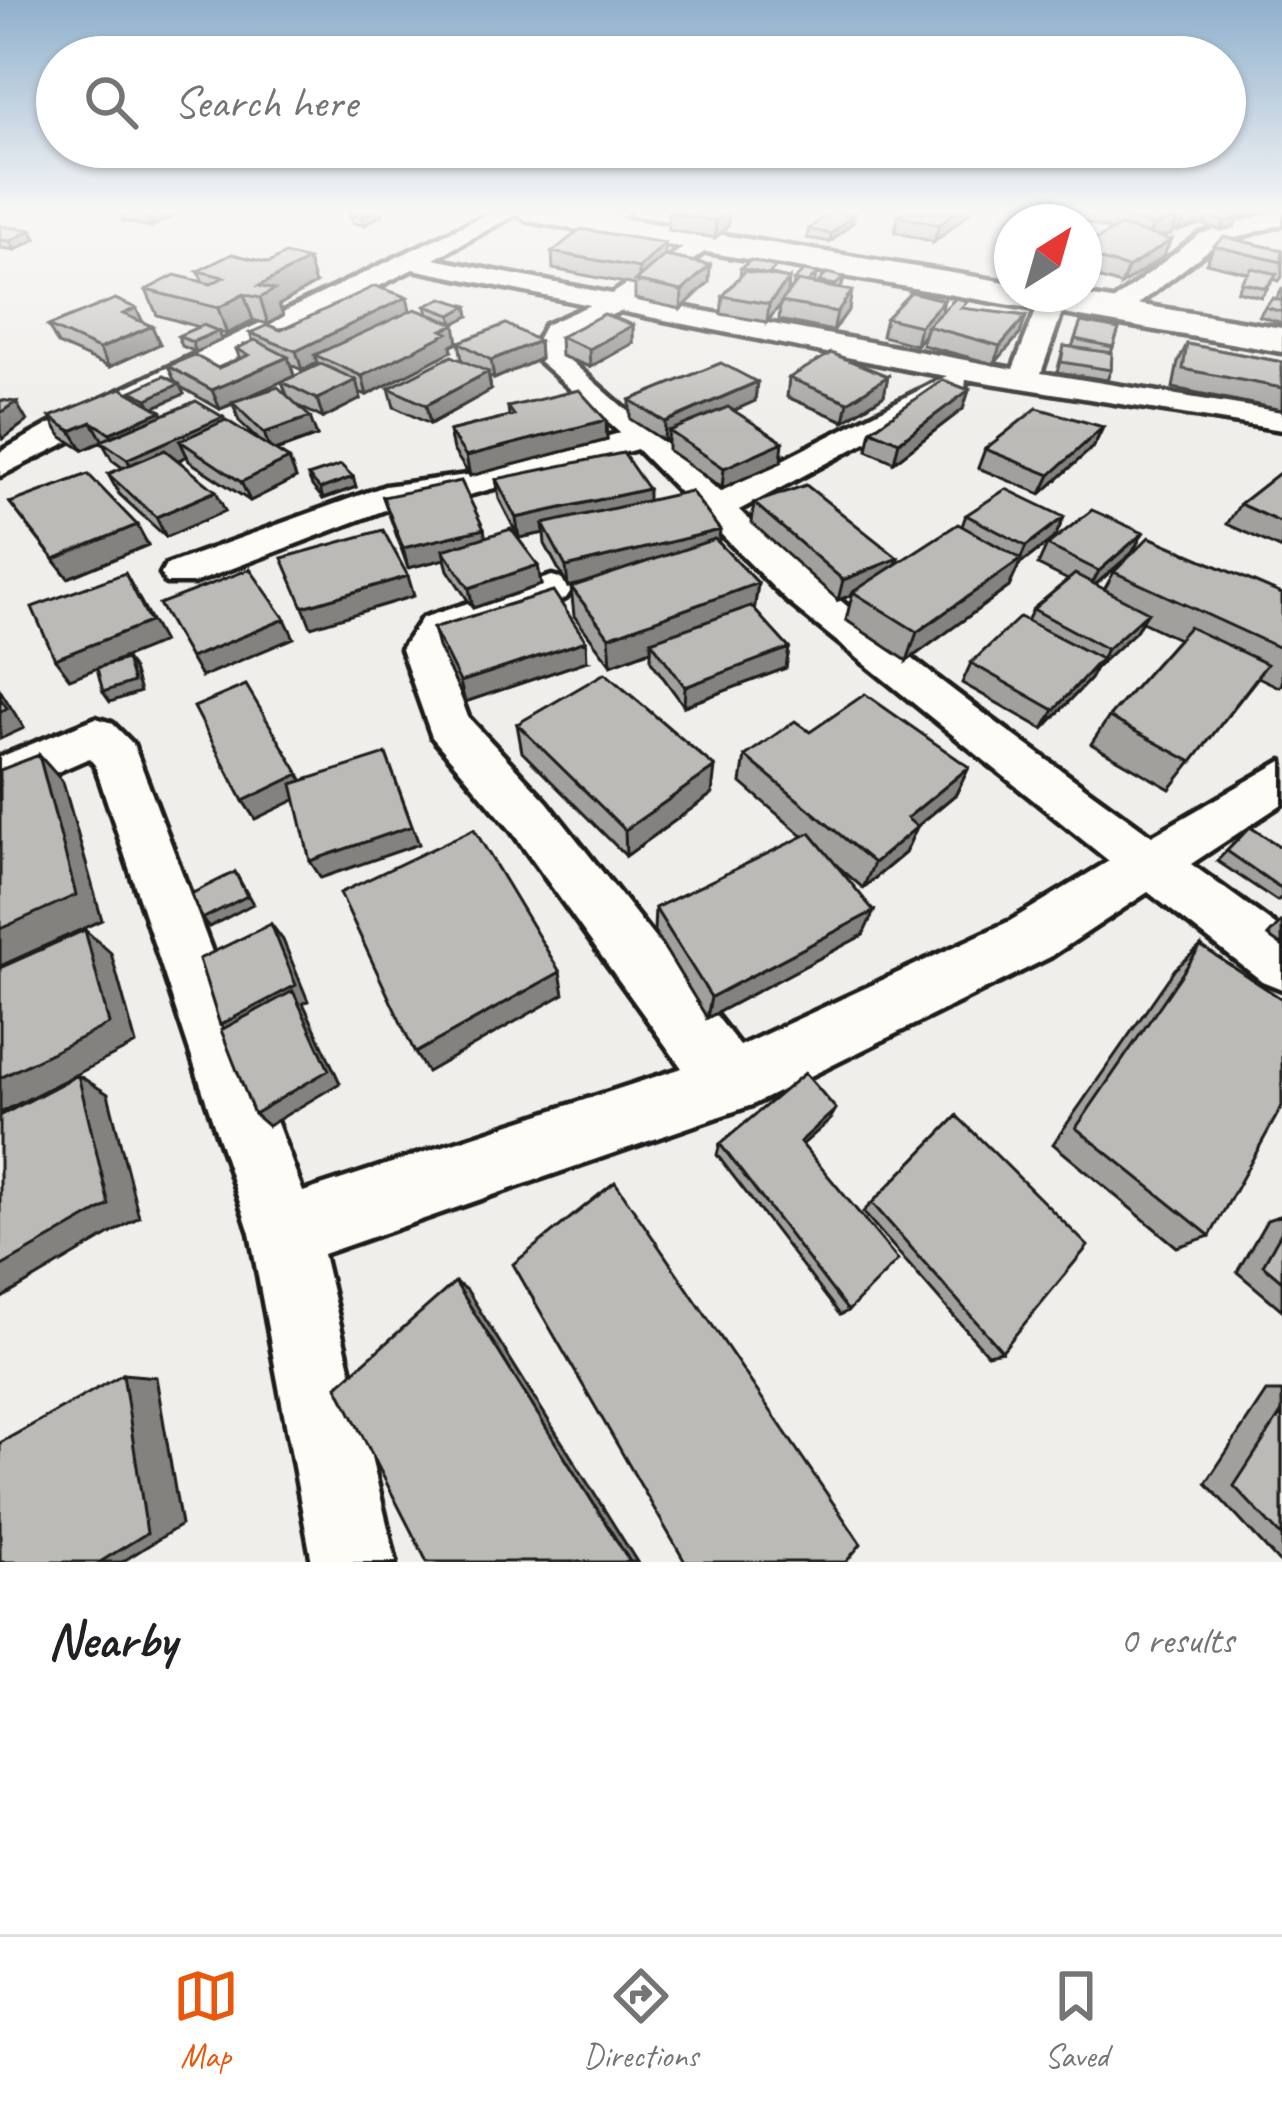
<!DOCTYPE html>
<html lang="en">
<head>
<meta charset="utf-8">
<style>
	body { margin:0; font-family:Caveat,sans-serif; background:#f2f2f2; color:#202124 }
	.compass { position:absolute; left:994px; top:204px; width:108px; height:108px; border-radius:50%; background:#fff; box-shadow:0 3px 9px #0004; rotate:37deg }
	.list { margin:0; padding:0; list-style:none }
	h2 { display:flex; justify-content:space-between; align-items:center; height:156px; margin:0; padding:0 48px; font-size:51px }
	h2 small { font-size:39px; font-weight:400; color:#757577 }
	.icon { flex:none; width:66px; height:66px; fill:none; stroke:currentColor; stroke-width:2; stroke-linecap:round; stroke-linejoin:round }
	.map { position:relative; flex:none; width:1282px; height:1562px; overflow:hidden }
	.search { position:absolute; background:#fff; box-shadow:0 3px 9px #0004; left:36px; right:36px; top:36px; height:132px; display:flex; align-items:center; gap:30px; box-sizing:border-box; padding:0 42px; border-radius:66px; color:#757577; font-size:45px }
	.sheet { height:372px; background:#fff }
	nav { display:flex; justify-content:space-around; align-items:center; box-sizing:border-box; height:168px; border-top:3px solid #e0e0e0; background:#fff; font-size:33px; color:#757577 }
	nav a { display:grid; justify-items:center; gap:6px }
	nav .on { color:#ea580c }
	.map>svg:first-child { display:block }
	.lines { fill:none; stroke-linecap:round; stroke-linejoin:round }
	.minor-casing { stroke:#1c1c1c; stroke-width:9 }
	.primary-casing { stroke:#1c1c1c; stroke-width:9 }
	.minor { fill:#fdfcf7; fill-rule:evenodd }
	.primary { fill:#fdfcf7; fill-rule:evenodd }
	.wall { fill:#a1a09d; stroke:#1c1c1c; stroke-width:3; fill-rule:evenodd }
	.shaded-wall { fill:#83827f; stroke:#1c1c1c; stroke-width:3 }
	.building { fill:#bbbab6; stroke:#1c1c1c; stroke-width:3 }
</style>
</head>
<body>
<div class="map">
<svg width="1282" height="1562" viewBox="0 0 1282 1562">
	<rect width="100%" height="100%" fill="#f0eeea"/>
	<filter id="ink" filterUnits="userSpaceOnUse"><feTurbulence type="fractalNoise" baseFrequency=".00833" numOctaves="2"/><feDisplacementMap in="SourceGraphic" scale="24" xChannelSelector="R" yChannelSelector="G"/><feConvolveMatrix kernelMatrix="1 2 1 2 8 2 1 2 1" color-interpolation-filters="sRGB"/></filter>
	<g filter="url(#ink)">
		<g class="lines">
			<!-- minor casing -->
			<g class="minor-casing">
				<path id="minor" d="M 491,212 L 520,212 L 434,259 L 612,294 L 703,235 L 715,242 L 711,247 L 639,299 L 1013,369 L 1040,301 L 1056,294 L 1066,301 L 1041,373 L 1282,412 L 1282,430 L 966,379 L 965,389 L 739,510 C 866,632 1009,732 1152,836 L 1282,761 L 1282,804 L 1191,864 L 1282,930 L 1282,989 L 1262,981 L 1148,892 L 1050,957 L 752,1105 L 323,1254 L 396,1562 L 312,1562 L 250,1233 L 95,765 L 89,758 L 0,797 L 0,757 L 96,718 L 112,723 L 133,744 L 303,1192 L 682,1068 L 511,830 L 432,737 L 401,649 L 422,618 L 552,576 L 566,580 L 572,589 L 566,598 L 452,638 L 443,650 L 468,717 L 547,802 L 740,1046 L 1010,921 L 1109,861 L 787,601 L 637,449 L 469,495 L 403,503 L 194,583 L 166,583 L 161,574 L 166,565 L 385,486 L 467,475 L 620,433 L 530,353 L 545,325 L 590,305 L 413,269 L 0,476 L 0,452 L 50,424 ZM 620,311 L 911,370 L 947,376 L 720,492 L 559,351 L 566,336 Z
					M 598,212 L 629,212 L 601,228 L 585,228 L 585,218 Z
					M 1273,212 L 1282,212 L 1282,224 L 1216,244 L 1122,317 L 1104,317 L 1100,311 L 1200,234 Z"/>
			</g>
			<!-- primary casing -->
			<g class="primary-casing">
				<path id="primary" d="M 513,212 L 585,212 L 1012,283 L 1012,294 L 1075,294 L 1282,328 L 1282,352 L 528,221 Z"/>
			</g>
			<!-- minor -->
			<use href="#minor" class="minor"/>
			<!-- primary -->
			<use href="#primary" class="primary"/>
		</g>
		<!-- wall -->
		<path class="wall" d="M 119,212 L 181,212 L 151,227 L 123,221 Z
			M 729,212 L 728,226 L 715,238 L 668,230 L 668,213 Z
			M 903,212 L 970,212 L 934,242 L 895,232 L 898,216 Z
			M 1073,212 L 1253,212 L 1236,217 L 1234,227 L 1221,230 L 1204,225 L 1206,222 L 1178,231 L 1174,229 L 1171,234 L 1162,237 L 1163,257 L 1121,285 L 1084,274 L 1084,235 L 1096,240 L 1112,231 L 1071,217 Z
			M 383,214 L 364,225 L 352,223 L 350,215 Z
			M 852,223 L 830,242 L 807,238 L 809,229 Z
			M 0,226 L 31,230 L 36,239 L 15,250 L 0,248 Z
			M 1214,246 L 1282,250 L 1282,277 L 1279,281 L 1274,279 L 1261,297 L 1237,291 L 1248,273 L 1206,263 Z
			M 552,252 L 665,256 L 710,265 L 709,282 L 681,309 L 635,299 L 635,285 L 553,269 Z
			M 741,268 L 789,279 L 788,293 L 793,287 L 794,280 L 817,273 L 814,284 L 819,285 L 819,282 L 844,277 L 842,286 L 839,289 L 849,309 L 833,331 L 779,320 L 780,305 L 767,322 L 721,314 L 723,296 L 740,276 Z
			M 198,271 L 315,284 L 279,305 L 283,315 L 268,324 L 253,320 L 227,334 L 218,332 L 221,340 L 196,352 L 182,346 L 178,336 L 199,327 L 157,315 L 146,290 L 203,282 Z
			M 1282,288 L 1282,323 L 1259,316 L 1265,307 L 1276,299 Z
			M 426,306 L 467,306 L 469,316 L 453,324 L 458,343 L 451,346 L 452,351 L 367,395 L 359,392 L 361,399 L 323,418 L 300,407 L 317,436 L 276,451 L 289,459 L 296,478 L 250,501 L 189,461 L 187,456 L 178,461 L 225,511 L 166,537 L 119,494 L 108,474 L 123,468 L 112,460 L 102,442 L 83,450 L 61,436 L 50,417 L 134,395 L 132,391 L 175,382 L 168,366 L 218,368 L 240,359 L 236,349 L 253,341 L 250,333 L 410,311 L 428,314 ZM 317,363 L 318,366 L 282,382 L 287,395 L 249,396 L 294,376 L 291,365 L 302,370 ZM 181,387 L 220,409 L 233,404 L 239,421 L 259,440 L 225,421 L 163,415 L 155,407 L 184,394 Z
			M 966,309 L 1026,316 L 1020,334 L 994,364 L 922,345 L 924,335 L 916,345 L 882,336 L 886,318 Z
			M 143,322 L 160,344 L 109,367 L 58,344 L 48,326 Z
			M 1081,322 L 1119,329 L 1111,353 L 1111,370 L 1107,380 L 1057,372 L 1064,346 L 1072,347 Z
			M 633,325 L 633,343 L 590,367 L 561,356 L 560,337 Z
			M 539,341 L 540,359 L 494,379 L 489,376 L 491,390 L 430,424 L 394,407 L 389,388 L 462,360 L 459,342 Z
			M 1187,344 L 1282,362 L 1282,410 L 1173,388 L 1178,362 Z
			M 888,376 L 884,395 L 844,421 L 787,397 L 789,378 Z
			M 757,382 L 755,401 L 733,411 L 781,462 L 722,488 L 668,450 L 668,439 L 664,441 L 630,419 L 630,400 Z
			M 969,390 L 963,409 L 894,462 L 867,450 L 871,430 Z
			M 508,407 L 606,420 L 607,440 L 470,476 L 453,450 L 449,431 L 509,416 Z
			M 1103,427 L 1094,446 L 1041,494 L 978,468 L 985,449 Z
			M 1282,471 L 1282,549 L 1227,524 L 1240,504 Z
			M 308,476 L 353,477 L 356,487 L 323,499 L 312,486 Z
			M 496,479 L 648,501 L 719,543 L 758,583 L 754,610 L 789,648 L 786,668 L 684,706 L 651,661 L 651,650 L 611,665 L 574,616 L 571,587 L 588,582 L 568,587 L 545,544 L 544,533 L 519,538 L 499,499 Z
			M 383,497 L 486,537 L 538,565 L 541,585 L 473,608 L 448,570 L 445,559 L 408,568 Z
			M 10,503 L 137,525 L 148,545 L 68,578 Z
			M 754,503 L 896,564 L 962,526 L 966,515 L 1064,517 L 1055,537 L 1019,565 L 1009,587 L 907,661 L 846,620 L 852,595 L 838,600 L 752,523 Z
			M 1143,533 L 1132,553 L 1095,585 L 1104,590 L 1114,572 L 1282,594 L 1282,684 L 1279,687 L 1258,677 L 1170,789 L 1091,744 L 1109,717 L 1178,639 L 1142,622 L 1135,632 L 1096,668 L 1090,679 L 1043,729 L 962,683 L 971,663 L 1027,621 L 1033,609 L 1068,580 L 1038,565 L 1047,545 Z
			M 433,628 L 587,661 L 465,702 L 438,647 Z
			M 517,724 L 712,794 L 626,856 L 522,752 Z
			M 810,732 L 969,767 L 956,794 L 917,826 L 905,853 L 863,888 L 834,863 L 863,935 L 707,1018 L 654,931 L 655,908 L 804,837 L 741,783 L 745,756 Z
			M 1250,827 L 1282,848 L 1282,897 L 1277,901 L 1217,861 Z
			M 1282,921 L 1282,946 L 1268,936 Z
			M 1201,946 L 1210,1236 L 1177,1247 L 1053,1144 L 1175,969 Z
			M 957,1116 L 1002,1351 L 987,1354 L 863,1212 Z
			M 829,1121 L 802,1145 L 848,1311 L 840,1315 L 717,1155 L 720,1144 Z
			M 1282,1215 L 1282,1310 L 1237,1272 L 1267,1220 Z
			M 1266,1392 L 1282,1392 L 1282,1562 L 1279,1562 L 1206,1483 Z"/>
		<!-- shaded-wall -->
		<path class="shaded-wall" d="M 145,212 L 181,212 L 151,227 Z
			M 369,212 L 382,212 L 383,214 L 364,225 L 362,217 Z
			M 726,212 L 729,212 L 728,226 L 715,238 L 716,221 Z
			M 955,212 L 970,212 L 934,242 L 939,225 Z
			M 1191,212 L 1211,212 L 1206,222 L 1178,231 L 1186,214 Z
			M 1230,212 L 1253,212 L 1227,220 Z
			M 854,214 L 852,223 L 830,242 L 831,234 Z
			M 1179,217 L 1171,234 L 1146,243 L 1153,226 Z
			M 1238,218 L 1234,227 L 1221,230 L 1225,222 Z
			M 31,230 L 36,239 L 15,250 L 10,241 Z
			M 1171,240 L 1163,257 L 1121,285 L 1128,268 Z
			M 665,243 L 665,260 L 639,282 L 639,268 Z
			M 308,260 L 315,284 L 279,305 L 283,315 L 268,324 L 260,298 L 259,286 Z
			M 710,265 L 709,282 L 681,309 L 682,291 Z
			M 789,279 L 787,297 L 781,302 L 780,305 L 767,322 L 769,304 Z
			M 852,291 L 849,309 L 833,331 L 837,312 Z
			M 244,294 L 253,320 L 227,334 L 218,308 Z
			M 407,297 L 411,315 L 315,355 L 317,363 L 302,370 L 296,351 Z
			M 944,300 L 940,318 L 927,326 L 924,335 L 916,345 L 920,326 Z
			M 467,306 L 469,316 L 453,324 L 451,315 Z
			M 136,308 L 145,326 L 123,314 Z
			M 1026,316 L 1020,334 L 994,364 L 1000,346 Z
			M 455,324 L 458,343 L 451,346 L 452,351 L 367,395 L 362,376 Z
			M 633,325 L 633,343 L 590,367 L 589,349 Z
			M 152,326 L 160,344 L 109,367 L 99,349 Z
			M 218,331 L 221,340 L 196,352 L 192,342 Z
			M 539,341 L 540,359 L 494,379 L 491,360 Z
			M 288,357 L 294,376 L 220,409 L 212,390 Z
			M 488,372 L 491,390 L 430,424 L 426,405 Z
			M 888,376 L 884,395 L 844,421 L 848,402 Z
			M 356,380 L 361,399 L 323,418 L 317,399 Z
			M 757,382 L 755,401 L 676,436 L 669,431 L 668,439 L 664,441 L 665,422 Z
			M 179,384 L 184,394 L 152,408 L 147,399 Z
			M 969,390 L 963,409 L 894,462 L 899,442 Z
			M 16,402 L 27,421 L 3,439 L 0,434 L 0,413 Z
			M 161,411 L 170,430 L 120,453 L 110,433 Z
			M 223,417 L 231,437 L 180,441 L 187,456 L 138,479 L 127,459 Z
			M 310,417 L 317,436 L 271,452 L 264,433 Z
			M 606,420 L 607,440 L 470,476 L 466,456 Z
			M 92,422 L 103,441 L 83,450 L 71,431 Z
			M 1103,427 L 1094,446 L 1041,494 L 1050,475 Z
			M 783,442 L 781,462 L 722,488 L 724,468 Z
			M 289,459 L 296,478 L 250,501 L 241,482 Z
			M 353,477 L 356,487 L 323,499 L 320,489 Z
			M 648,489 L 648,509 L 543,524 L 544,533 L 519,538 L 516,518 Z
			M 216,491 L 225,511 L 166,537 L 156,517 Z
			M 1064,517 L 1055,537 L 1019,565 L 1009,587 L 907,661 L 917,632 L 1020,560 L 1026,546 Z
			M 137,525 L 148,545 L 68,578 L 54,559 Z
			M 484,529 L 488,549 L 443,550 L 445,559 L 408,568 L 403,548 Z
			M 720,530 L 718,550 L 568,587 L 566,567 Z
			M 1143,533 L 1132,553 L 1088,591 L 1099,571 Z
			M 898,558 L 892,578 L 853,592 L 852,595 L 838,600 L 843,580 Z
			M 538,565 L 541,585 L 473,608 L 469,588 Z
			M 125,573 L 163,642 L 70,679 L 55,659 Z
			M 408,576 L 414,596 L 311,627 L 303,607 Z
			M 758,583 L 754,612 L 651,641 L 651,650 L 611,665 L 609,637 Z
			M 1148,612 L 1135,632 L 1096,668 L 1090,679 L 1043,729 L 1054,710 L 1101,660 L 1107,649 Z
			M 285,619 L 294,638 L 201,677 L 190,658 Z
			M 586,641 L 587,661 L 465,702 L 460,682 Z
			M 789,648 L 786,668 L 684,706 L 685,687 Z
			M 126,659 L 133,669 L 140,692 L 110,702 L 103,692 Z
			M 0,690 L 24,728 L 0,739 Z
			M 386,754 L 419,844 L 321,878 L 310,861 Z
			M 39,755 L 63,782 L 102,920 L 0,966 L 0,929 Z
			M 715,767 L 712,794 L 626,856 L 625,830 Z
			M 969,767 L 956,794 L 896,844 L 907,818 Z
			M 299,774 L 309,793 L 255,819 L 243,801 Z
			M 917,827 L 905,853 L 863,888 L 874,863 Z
			M 235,872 L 253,904 L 209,927 L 202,919 Z
			M 874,911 L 863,935 L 707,1018 L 711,997 Z
			M 271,924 L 283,940 L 308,1001 L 303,1003 L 340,1083 L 268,1126 L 254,1114 L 235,1039 L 220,1025 Z
			M 85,930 L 111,953 L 136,1044 L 0,1113 L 0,1078 Z
			M 560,972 L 564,994 L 427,1072 L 415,1053 Z
			M 78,1075 L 108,1094 L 139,1217 L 0,1299 L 0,1267 Z
			M 836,1109 L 829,1121 L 794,1152 L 800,1142 Z
			M 455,1282 L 467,1290 L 637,1562 L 630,1562 Z
			M 123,1374 L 156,1377 L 181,1525 L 122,1562 L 100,1562 Z"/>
		<!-- building -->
		<path class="building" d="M 353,212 L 369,212 L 362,217 L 350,215 Z
			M 670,212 L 726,212 L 716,221 L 668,213 Z
			M 829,212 L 854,214 L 831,234 L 809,229 Z
			M 903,212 L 955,212 L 939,225 L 898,216 Z
			M 1112,212 L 1164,212 L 1179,217 L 1153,226 Z
			M 1222,212 L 1238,218 L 1225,222 L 1208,216 Z
			M 0,226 L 31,230 L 10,241 L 0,240 Z
			M 1120,226 L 1171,240 L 1128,268 L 1084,255 L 1084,247 Z
			M 581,229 L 665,243 L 639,268 L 552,252 Z
			M 1084,235 L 1096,239 L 1084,246 Z
			M 1224,237 L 1282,250 L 1282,262 L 1214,246 Z
			M 232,254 L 269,263 L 285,254 L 308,260 L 259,286 L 274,290 L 260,298 L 244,294 L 218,308 L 146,290 L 175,275 L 211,284 L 224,277 L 198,271 Z
			M 664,256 L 710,265 L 682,291 L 635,281 Z
			M 751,260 L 776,267 L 768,275 L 741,268 Z
			M 1252,268 L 1277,274 L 1266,288 L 1241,282 Z
			M 745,271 L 789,279 L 769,304 L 723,296 Z
			M 804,271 L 817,273 L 808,283 L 794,280 Z
			M 827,273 L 844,277 L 836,285 L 819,282 Z
			M 798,281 L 852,291 L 837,312 L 781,302 Z
			M 375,286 L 407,297 L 296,351 L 250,333 L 268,325 L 281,330 Z
			M 911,292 L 944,300 L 920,326 L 886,318 Z
			M 442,298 L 467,306 L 451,315 L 426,306 Z
			M 956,298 L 968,301 L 961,308 L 1026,316 L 1000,346 L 927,326 Z
			M 1273,298 L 1282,301 L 1282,312 L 1265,307 Z
			M 115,299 L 136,308 L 123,314 L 152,326 L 99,349 L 48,326 Z
			M 415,309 L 455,324 L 442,330 L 448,333 L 362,376 L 315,355 Z
			M 604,314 L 633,325 L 589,349 L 560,337 Z
			M 1081,322 L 1119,329 L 1113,347 L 1075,339 Z
			M 506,324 L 539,341 L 491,360 L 459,342 Z
			M 203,325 L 218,331 L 192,342 L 178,336 Z
			M 255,340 L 288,357 L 212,390 L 168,366 L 194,355 L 218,368 L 249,355 L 236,349 Z
			M 1187,344 L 1282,362 L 1282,388 L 1183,369 Z
			M 1064,346 L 1112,353 L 1111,370 L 1061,362 Z
			M 831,353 L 888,376 L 848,402 L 789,378 Z
			M 452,356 L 488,372 L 426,405 L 389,388 Z
			M 721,363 L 757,382 L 665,422 L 630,400 Z
			M 321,364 L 356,380 L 317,399 L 282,382 Z
			M 164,376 L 179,384 L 147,399 L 132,391 Z
			M 943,380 L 969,390 L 899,442 L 871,430 Z
			M 278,387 L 310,417 L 264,433 L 232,402 Z
			M 121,388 L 161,411 L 110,433 L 92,422 L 71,431 L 50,417 Z
			M 579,390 L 606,420 L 466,456 L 449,431 L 514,415 L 508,407 Z
			M 0,400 L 16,402 L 0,413 Z
			M 196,401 L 223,417 L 127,459 L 101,441 Z
			M 728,407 L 783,442 L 724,468 L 669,431 Z
			M 1037,408 L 1103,427 L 1050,475 L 985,449 Z
			M 226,420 L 289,459 L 241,482 L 180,441 Z
			M 165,450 L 216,491 L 156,517 L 108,474 Z
			M 623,453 L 648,489 L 516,518 L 496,479 Z
			M 341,465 L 353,477 L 320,489 L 308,476 Z
			M 1282,471 L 1282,523 L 1240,504 Z
			M 88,474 L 137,525 L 54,559 L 10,503 Z
			M 461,481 L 484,529 L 403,548 L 383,497 Z
			M 806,485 L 898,558 L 843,580 L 754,503 Z
			M 1006,489 L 1064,517 L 1026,546 L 966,515 Z
			M 691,491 L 720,530 L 566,567 L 543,524 Z
			M 1092,510 L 1143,533 L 1099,571 L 1047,545 Z
			M 958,524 L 1021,559 L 917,632 L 853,592 Z
			M 511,529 L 538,565 L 469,588 L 443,550 Z
			M 383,530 L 408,576 L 303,607 L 282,558 Z
			M 1149,537 L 1282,594 L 1282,649 L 1114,572 Z
			M 715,539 L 758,583 L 609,637 L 571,587 Z
			M 250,569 L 285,619 L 190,658 L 159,604 Z
			M 125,573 L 150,622 L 55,659 L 32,607 Z
			M 1075,574 L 1148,612 L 1107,649 L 1033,609 Z
			M 553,591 L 586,641 L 460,682 L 433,628 Z
			M 751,606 L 789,648 L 685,687 L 651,641 Z
			M 1020,617 L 1101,659 L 1054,710 L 971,663 Z
			M 1189,627 L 1267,664 L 1192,762 L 1109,717 Z
			M 126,659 L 133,682 L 103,692 L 97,668 Z
			M 605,673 L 715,767 L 625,830 L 517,724 Z
			M 246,685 L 299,774 L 243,801 L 194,707 Z
			M 865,694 L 969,767 L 907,818 L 917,827 L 874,863 L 745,756 L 795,721 L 810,732 Z
			M 0,698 L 7,708 L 0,712 Z
			M 386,754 L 412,826 L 310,861 L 292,784 Z
			M 39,755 L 76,895 L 0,929 L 0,770 Z
			M 1250,827 L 1282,848 L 1282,889 L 1227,851 Z
			M 474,829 L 560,972 L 415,1053 L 340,893 Z
			M 810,833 L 874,911 L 711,997 L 655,908 Z
			M 235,872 L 247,896 L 202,919 L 191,894 Z
			M 271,924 L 296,985 L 220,1025 L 199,959 Z
			M 85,930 L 109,1024 L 0,1078 L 0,968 Z
			M 1201,946 L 1282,999 L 1282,1106 L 1210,1236 L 1076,1128 Z
			M 293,991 L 329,1070 L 254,1114 L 221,1030 Z
			M 805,1073 L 836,1109 L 800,1142 L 898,1260 L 848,1311 L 720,1144 Z
			M 78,1075 L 109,1205 L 0,1267 L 0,1116 Z
			M 957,1116 L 1088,1246 L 1002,1351 L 872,1203 Z
			M 615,1182 L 861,1544 L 846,1562 L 685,1562 L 513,1264 Z
			M 1282,1231 L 1282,1281 L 1263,1265 Z
			M 455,1282 L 630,1562 L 427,1562 L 337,1386 Z
			M 123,1374 L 147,1533 L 100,1562 L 0,1562 L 0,1443 Z
			M 1282,1412 L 1282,1537 L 1234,1486 Z"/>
	</g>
	<!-- sky -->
	<linearGradient id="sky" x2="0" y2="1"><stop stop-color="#8eafcc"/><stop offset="0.49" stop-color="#f8f7f6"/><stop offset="1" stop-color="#f8f7f6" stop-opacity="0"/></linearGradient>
	<rect width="1282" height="431" fill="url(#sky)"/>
</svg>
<svg class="compass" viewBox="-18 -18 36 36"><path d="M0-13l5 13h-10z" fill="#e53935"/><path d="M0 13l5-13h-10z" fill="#757577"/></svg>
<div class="search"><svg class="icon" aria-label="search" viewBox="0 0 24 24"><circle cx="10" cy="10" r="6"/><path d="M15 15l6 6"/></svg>Search here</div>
</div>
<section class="sheet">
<h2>Nearby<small>0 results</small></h2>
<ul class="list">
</ul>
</section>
<nav>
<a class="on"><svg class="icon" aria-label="map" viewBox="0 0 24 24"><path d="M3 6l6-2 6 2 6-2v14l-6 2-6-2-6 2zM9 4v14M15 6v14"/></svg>Map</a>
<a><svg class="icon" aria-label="directions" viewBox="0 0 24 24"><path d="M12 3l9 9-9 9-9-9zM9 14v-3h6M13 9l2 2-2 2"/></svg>Directions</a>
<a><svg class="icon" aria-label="saved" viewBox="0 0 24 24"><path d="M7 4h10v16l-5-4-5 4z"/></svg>Saved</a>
</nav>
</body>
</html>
